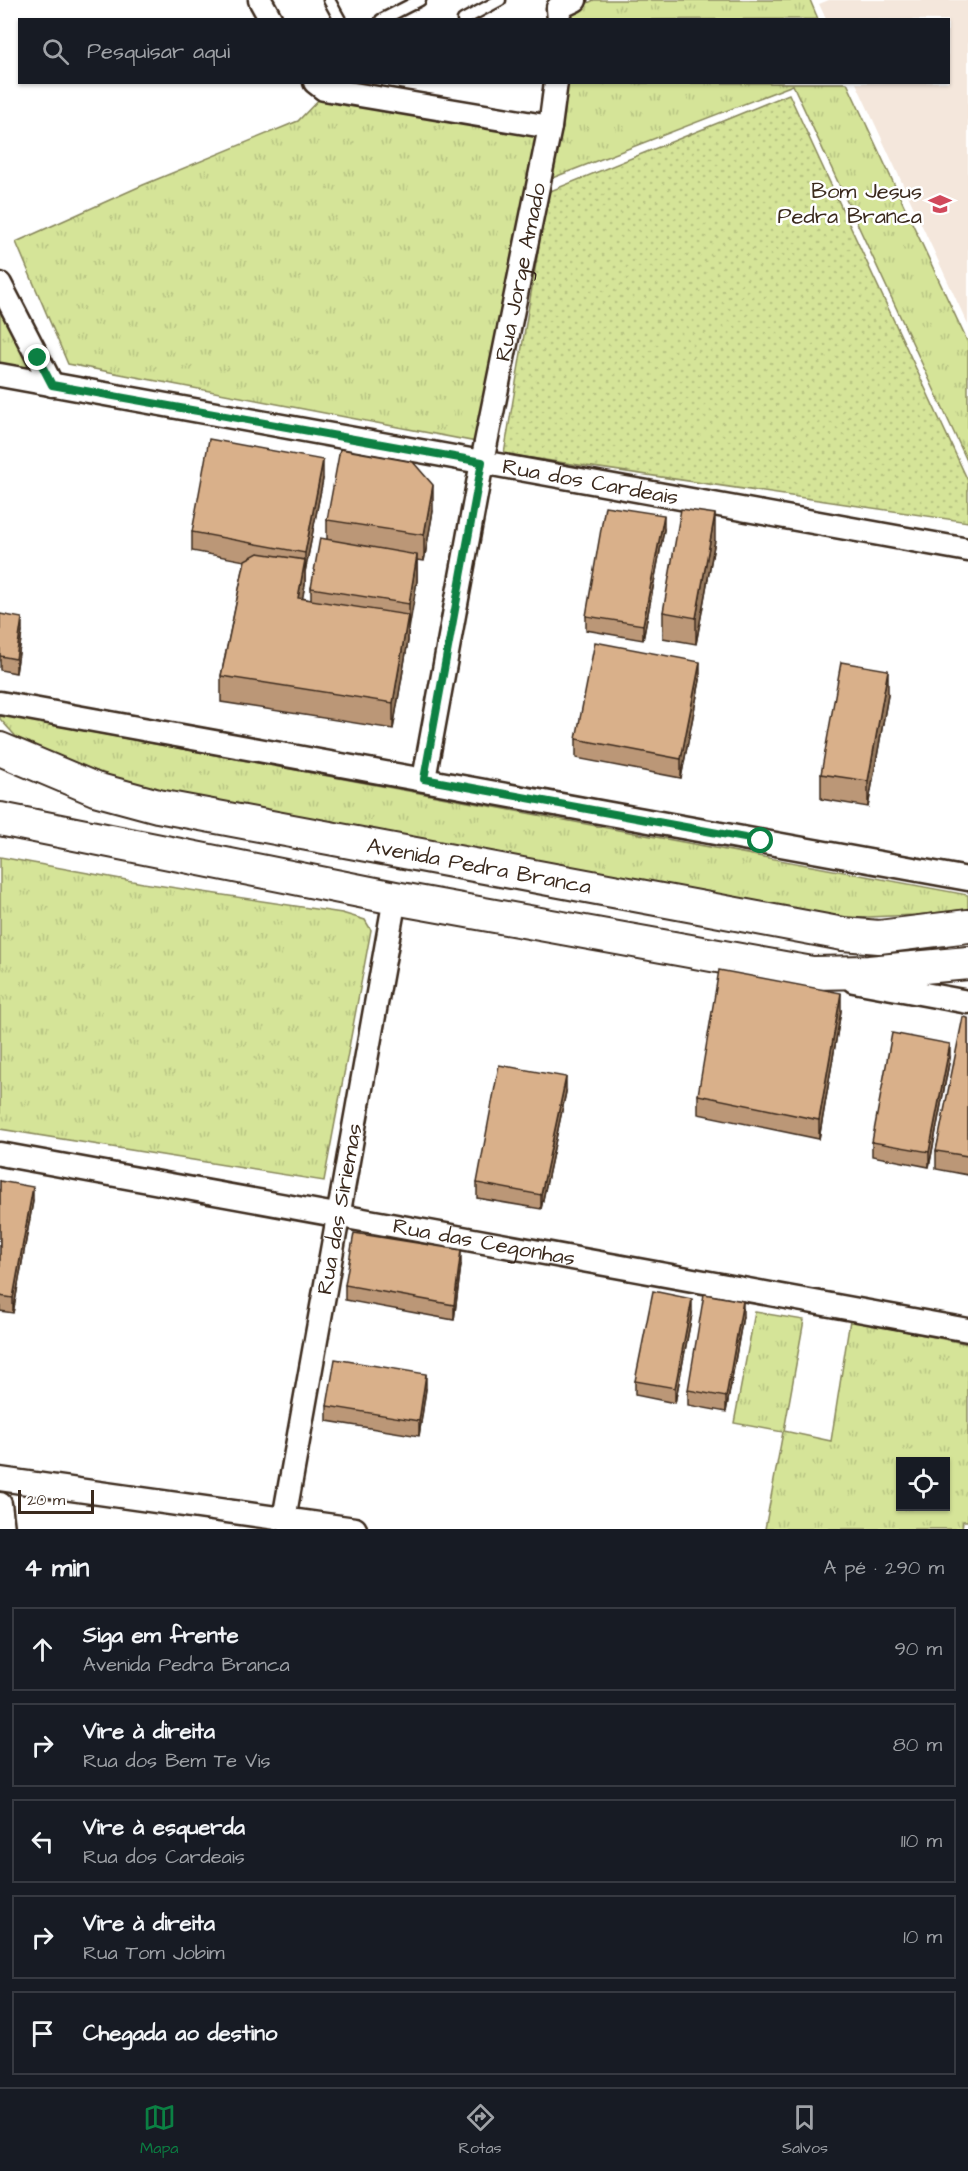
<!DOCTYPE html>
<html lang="pt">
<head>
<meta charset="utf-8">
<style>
	body { margin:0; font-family:"Architects Daughter",sans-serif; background:#20242c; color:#f1f3f6 }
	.controls { position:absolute; right:18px; bottom:18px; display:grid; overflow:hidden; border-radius:0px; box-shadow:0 2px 4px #0004 }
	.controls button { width:54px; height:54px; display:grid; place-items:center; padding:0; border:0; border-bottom:2px solid #363941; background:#171b24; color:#f1f3f6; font:30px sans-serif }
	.scale { position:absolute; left:18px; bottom:15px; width:76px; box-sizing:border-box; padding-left:6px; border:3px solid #3b2a1e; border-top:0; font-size:16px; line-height:21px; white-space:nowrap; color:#3b2a1e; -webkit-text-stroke:4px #fff; paint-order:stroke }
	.stop { position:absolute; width:18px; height:18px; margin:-14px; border:4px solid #0b8043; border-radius:50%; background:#fff }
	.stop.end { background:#0b8043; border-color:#fff; box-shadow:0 2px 6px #0008 }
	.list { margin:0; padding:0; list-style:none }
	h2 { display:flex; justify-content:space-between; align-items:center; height:78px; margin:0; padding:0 24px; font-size:26px }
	h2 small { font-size:20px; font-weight:400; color:#9ea1a6 }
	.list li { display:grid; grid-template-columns:39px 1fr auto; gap:18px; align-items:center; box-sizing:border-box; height:84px; margin:0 12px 12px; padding:0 12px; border:2px solid #363941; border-radius:0px }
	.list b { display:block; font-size:22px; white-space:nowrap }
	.list p { margin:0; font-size:20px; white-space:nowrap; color:#9ea1a6 }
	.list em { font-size:20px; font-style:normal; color:#9ea1a6 }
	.icon { flex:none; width:33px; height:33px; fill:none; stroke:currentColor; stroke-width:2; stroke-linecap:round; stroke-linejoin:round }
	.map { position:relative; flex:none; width:968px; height:1529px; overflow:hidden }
	.search { position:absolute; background:#171b24; box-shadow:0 2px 4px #0004; left:18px; right:18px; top:18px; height:66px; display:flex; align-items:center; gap:15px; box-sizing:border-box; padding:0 21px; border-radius:0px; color:#9ea1a6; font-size:22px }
	.sheet { height:558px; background:#171b24 }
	nav { display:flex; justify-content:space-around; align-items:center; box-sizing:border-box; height:84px; border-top:2px solid #363941; background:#171b24; font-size:16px; color:#9ea1a6 }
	nav a { display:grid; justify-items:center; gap:3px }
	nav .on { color:#0b8043 }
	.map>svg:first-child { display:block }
	.built { fill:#f4e7dc }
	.grass { fill:url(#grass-tufts); stroke:#88875b; stroke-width:1.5; fill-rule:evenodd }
	.garden { fill:url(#garden-dots); stroke:#88875b; stroke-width:1.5 }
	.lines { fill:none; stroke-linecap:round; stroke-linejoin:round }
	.service-casing { stroke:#3b2a1e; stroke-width:15 }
	.minor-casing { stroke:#3b2a1e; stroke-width:27 }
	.secondary-casing { stroke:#3b2a1e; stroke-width:36 }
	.service { stroke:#fff; stroke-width:10 }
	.minor { stroke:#fff; stroke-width:22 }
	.secondary { stroke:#fff; stroke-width:32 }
	.wall { fill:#bb9777; stroke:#3b2a1e; stroke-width:1.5 }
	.shaded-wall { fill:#987b61; stroke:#3b2a1e; stroke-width:1.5 }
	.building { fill:#d9b08a; stroke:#3b2a1e; stroke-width:1.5 }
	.route { stroke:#0b8043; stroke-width:8 }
	.labels { text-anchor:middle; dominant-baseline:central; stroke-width:5; stroke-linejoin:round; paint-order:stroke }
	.poi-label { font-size:22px; fill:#3b2a1e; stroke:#fff; text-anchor:end }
	.street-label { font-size:22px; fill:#3b2a1e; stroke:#fff }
</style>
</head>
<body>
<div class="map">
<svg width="968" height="1529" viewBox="0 0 968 1529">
	<defs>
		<pattern id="grass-tufts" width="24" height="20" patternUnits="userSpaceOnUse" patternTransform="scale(1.5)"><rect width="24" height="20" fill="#d5e498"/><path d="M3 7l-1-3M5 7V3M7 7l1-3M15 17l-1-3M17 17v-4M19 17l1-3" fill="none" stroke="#b8c483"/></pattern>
		<pattern id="garden-dots" width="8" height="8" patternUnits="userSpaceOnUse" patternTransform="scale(1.5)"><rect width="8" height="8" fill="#d5e498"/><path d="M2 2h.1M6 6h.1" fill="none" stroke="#b8c483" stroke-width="1.8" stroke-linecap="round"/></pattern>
	</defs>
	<rect width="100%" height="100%" fill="#fff"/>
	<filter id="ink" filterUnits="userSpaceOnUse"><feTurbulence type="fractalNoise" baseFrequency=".0167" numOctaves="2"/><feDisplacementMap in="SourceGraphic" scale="12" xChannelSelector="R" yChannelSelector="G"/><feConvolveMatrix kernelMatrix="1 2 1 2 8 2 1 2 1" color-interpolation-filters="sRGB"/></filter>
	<g filter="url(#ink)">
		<!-- built -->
		<path class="built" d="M 829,0 L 968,0 L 968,325 L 856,83 L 948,82 L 948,20 L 826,19 L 819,4 Z"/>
		<!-- grass -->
		<path class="grass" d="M 594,0 L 810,0 L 818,19 L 566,20 L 566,13 Z
			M 564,83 L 847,83 L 968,343 L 968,463 L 793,85 L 547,180 Z
			M 325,93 L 545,130 L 482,443 L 68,364 L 16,242 L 143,185 L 298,121 Z
			M 0,309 L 31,370 L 0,364 Z
			M 0,715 L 968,895 L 968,909 L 916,915 L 843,918 L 107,781 L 32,754 L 0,719 Z
			M 0,857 L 143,883 L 342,913 L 365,920 L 371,930 L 324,1181 L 0,1129 Z
			M 755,1312 L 804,1320 L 784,1431 L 831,1441 L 850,1320 L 968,1344 L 968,1521 L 963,1521 L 962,1529 L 765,1529 L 783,1432 L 734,1423 ZM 900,1462 L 946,1462 L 946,1506 L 900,1506 Z"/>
		<!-- garden -->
		<path class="garden" d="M 789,94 L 968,481 L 968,522 L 504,454 L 548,192 Z"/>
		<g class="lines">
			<!-- service casing -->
			<g class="service-casing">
				<path id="service" d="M 329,0 L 340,20
					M 381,20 L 420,0
					M 463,20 L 500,0"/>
			</g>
			<!-- minor casing -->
			<g class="minor-casing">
				<g id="minor">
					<path d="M 260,0 L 271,20"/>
					<path d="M 559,20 L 558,8 L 575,0"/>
					<path d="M 315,82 L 324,89 L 550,127"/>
					<path d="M 0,284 L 52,385"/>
					<path id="s1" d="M 0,375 L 968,550"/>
					<path d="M 0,703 L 968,879"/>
					<path id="s2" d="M 424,779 L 482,462 L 550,127 L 556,82"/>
					<path d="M 854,981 L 968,1002"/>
					<path id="s3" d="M 0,1154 L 968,1330"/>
					<path d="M 0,1479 L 355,1529"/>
					<path d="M 0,1504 L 3,1529"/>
					<path id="s4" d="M 284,1519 L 395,898"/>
				</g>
			</g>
			<!-- secondary casing -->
			<g class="secondary-casing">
				<g id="secondary">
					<path id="s5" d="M 0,749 L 95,789 L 158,806 L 843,934 L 879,937 L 968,926"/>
					<path d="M 0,819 L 395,898 L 812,973 L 869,972 L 968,963"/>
				</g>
			</g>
			<!-- service -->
			<use href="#service" class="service"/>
			<!-- minor -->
			<use href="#minor" class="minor"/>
			<!-- secondary -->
			<use href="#secondary" class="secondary"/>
		</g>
		<!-- wall -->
		<path class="wall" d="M 323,479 L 305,572 L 305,585 L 302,598 L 311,600 L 311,588 L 327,540 L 327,520 L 433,511 L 424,561 L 417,560 L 417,581 L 408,630 L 408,641 L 393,729 L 221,702 L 221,676 L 245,561 L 192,551 L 192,532 Z
			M 664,530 L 643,640 L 586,630 L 586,616 Z
			M 715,540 L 696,644 L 663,638 L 663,612 Z
			M 0,614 L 22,632 L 16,673 L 0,670 Z
			M 700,680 L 681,778 L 576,758 L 576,739 Z
			M 888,695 L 868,807 L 821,799 L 821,774 Z
			M 841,1011 L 819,1139 L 698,1114 L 698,1095 Z
			M 968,1018 L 968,1175 L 936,1169 L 936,1151 Z
			M 950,1058 L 929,1167 L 872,1156 L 872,1142 Z
			M 566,1092 L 541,1209 L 477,1198 L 477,1183 Z
			M 0,1181 L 33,1201 L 13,1313 L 0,1311 Z
			M 461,1265 L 454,1320 L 345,1300 L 345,1285 Z
			M 692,1314 L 675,1403 L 635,1395 L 635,1381 Z
			M 743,1316 L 726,1412 L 688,1405 L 688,1390 Z
			M 426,1389 L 419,1436 L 327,1421 L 327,1406 Z"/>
		<!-- shaded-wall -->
		<path class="shaded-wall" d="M 323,460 L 323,479 L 305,572 L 305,553 Z
			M 433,485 L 433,511 L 424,561 L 424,535 Z
			M 715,514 L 715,540 L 696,644 L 696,618 Z
			M 664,515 L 664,530 L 643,640 L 643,625 Z
			M 417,555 L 417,581 L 409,630 L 409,604 Z
			M 305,560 L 305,585 L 298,623 L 298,598 Z
			M 408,615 L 408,641 L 393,729 L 393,703 Z
			M 22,618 L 22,632 L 16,673 L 16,659 Z
			M 700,662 L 700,680 L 681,778 L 681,759 Z
			M 888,670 L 888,695 L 868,807 L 868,781 Z
			M 841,993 L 841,1011 L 819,1139 L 819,1120 Z
			M 950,1044 L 950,1058 L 929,1167 L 929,1152 Z
			M 566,1077 L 566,1092 L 541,1209 L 541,1195 Z
			M 33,1187 L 33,1201 L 13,1313 L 13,1298 Z
			M 461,1250 L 461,1265 L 454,1320 L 454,1305 Z
			M 692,1299 L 692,1314 L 675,1403 L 675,1388 Z
			M 743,1301 L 743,1316 L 726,1412 L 726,1397 Z
			M 426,1374 L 426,1389 L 419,1436 L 419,1421 Z"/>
		<!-- building -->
		<path class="building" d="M 209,439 L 323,460 L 305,553 L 192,532 Z
			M 340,449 L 413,462 L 433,485 L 424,535 L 327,520 Z
			M 605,506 L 664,515 L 643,625 L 586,616 Z
			M 681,509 L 715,514 L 696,618 L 663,612 Z
			M 320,538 L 417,555 L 409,604 L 311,588 Z
			M 258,553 L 305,560 L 298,598 L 408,615 L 393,703 L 221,676 L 245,560 Z
			M 0,614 L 22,618 L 16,659 L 0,656 Z
			M 595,642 L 700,662 L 681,759 L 576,739 Z
			M 841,662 L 888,670 L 868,781 L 821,774 Z
			M 719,970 L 841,993 L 819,1120 L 698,1095 Z
			M 963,1017 L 968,1018 L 968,1156 L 936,1151 Z
			M 892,1033 L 950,1044 L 929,1152 L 872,1142 Z
			M 499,1065 L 566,1077 L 541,1195 L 477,1183 Z
			M 0,1181 L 33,1187 L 13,1298 L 0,1296 Z
			M 354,1233 L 461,1250 L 454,1305 L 345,1285 Z
			M 653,1291 L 692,1299 L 675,1388 L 635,1381 Z
			M 704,1294 L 743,1301 L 726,1397 L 688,1390 Z
			M 335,1359 L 426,1374 L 419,1421 L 327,1406 Z"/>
	</g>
	<g class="lines" filter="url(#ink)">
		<!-- route -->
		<path class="route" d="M 38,358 L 52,385 L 482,462 L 424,779 L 761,841"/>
	</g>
	<!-- icons -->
	<defs>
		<g id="school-bare" transform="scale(1.8)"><path d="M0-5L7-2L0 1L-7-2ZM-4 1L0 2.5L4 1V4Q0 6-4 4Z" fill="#d1495b" stroke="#fff" stroke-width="2.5" paint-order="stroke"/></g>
	</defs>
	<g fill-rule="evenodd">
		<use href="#school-bare" x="940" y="204"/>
	</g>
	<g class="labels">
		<!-- poi labels -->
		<g class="poi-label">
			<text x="922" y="191">Bom Jesus<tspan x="922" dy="25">Pedra Branca</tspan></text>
		</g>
		<!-- street labels -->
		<g class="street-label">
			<text stroke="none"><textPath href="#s2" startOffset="516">Rua Jorge Amado</textPath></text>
			<text stroke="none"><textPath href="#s1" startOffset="600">Rua dos Cardeais</textPath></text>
			<text stroke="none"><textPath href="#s5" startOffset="495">Avenida Pedra Branca</textPath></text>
			<text stroke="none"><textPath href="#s4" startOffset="315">Rua das Siriemas</textPath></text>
			<text stroke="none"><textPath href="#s3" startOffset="492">Rua das Cegonhas</textPath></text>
		</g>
	</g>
</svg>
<div class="controls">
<button><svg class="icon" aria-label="locate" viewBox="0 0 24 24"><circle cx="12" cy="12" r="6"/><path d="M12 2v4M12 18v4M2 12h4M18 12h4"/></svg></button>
</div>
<div class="scale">20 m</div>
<div class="stop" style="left:761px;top:841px"></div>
<div class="stop end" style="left:38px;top:358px"></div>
<div class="search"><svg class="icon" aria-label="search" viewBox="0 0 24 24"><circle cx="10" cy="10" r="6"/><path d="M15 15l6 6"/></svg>Pesquisar aqui</div>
</div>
<section class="sheet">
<h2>4 min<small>A pé · 290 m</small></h2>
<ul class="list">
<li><svg class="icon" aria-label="ahead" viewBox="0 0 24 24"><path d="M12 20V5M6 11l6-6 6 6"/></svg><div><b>Siga em frente</b><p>Avenida Pedra Branca</p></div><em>90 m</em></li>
<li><svg class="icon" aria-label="right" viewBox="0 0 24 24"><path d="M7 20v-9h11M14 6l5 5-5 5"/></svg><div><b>Vire à direita</b><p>Rua dos Bem Te Vis</p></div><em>80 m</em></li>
<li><svg class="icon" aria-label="left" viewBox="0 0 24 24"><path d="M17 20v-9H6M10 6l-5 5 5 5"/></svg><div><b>Vire à esquerda</b><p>Rua dos Cardeais</p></div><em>110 m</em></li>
<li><svg class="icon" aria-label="right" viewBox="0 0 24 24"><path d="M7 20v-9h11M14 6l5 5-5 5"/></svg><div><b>Vire à direita</b><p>Rua Tom Jobim</p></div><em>10 m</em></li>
<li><svg class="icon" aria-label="arrive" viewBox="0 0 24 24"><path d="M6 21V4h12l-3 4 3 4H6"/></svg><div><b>Chegada ao destino</b></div></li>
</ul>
</section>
<nav>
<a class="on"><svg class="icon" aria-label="map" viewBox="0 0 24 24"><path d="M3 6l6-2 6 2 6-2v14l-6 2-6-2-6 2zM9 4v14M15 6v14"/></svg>Mapa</a>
<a><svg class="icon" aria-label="directions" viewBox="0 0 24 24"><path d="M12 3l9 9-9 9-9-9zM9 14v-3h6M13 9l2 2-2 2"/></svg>Rotas</a>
<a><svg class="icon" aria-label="saved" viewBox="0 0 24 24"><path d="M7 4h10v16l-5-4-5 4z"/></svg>Salvos</a>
</nav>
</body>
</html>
